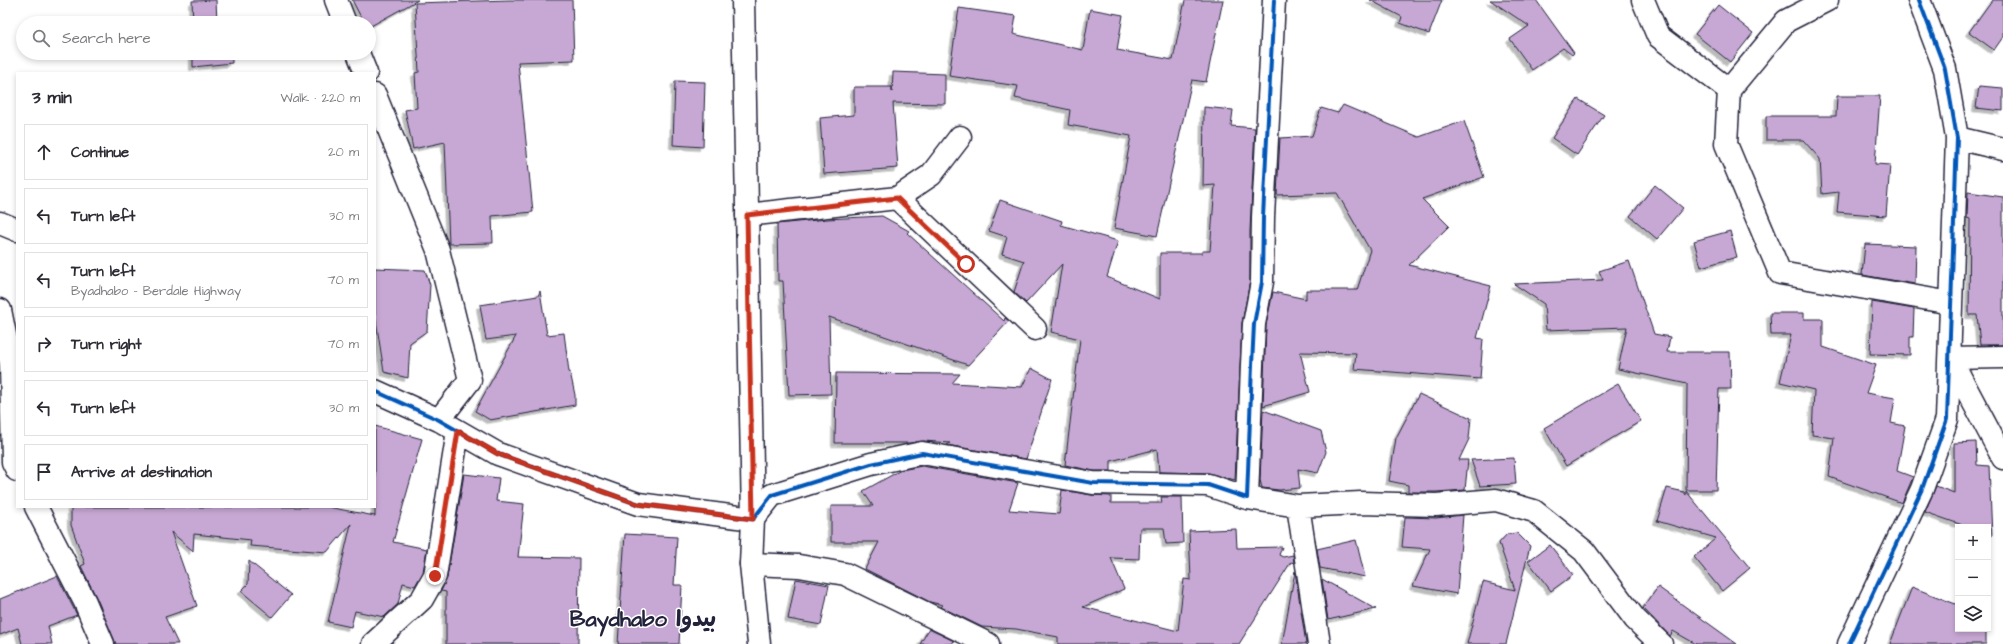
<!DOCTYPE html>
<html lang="en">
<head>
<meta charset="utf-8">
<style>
	body { margin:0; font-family:"Architects Daughter","Playpen Sans Arabic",sans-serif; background:#f7f7f7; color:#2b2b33 }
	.controls { position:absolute; right:12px; bottom:12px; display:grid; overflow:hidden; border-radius:0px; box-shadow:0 2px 6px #0003 }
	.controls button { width:36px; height:36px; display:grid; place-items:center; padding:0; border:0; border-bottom:1px solid #e1e1e2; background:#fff; color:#2b2b33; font:20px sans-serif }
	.stop { position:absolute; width:12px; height:12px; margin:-9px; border:3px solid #c8321e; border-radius:50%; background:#fff }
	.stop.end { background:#c8321e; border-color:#fff; box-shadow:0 1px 4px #0008 }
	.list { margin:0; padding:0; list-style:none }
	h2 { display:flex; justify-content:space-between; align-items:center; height:52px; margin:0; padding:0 16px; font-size:17px }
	h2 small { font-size:13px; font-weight:400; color:#7c7c81 }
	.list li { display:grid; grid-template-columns:26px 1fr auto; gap:12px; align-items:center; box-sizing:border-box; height:56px; margin:0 8px 8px; padding:0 8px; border:1px solid #e1e1e2; border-radius:0px }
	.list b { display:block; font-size:15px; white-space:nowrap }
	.list p { margin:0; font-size:13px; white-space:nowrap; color:#7c7c81 }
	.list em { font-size:13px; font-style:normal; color:#7c7c81 }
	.icon { flex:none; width:22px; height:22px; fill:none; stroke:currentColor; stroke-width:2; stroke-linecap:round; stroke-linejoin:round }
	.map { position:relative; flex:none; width:2003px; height:644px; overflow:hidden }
	.search { position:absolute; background:#fff; box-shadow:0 2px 6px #0003; left:16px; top:16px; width:360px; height:44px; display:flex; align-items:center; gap:10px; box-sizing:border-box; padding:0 14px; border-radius:22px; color:#7c7c81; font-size:15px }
	.panel { position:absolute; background:#fff; box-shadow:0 2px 6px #0003; left:16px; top:72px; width:360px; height:436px; border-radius:0px }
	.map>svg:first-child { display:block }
	.building { fill:#c7a8d4; stroke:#22223b; filter:url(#shadow) }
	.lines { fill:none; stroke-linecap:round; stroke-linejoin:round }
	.minor-casing { stroke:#22223b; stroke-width:25 }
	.primary-casing { stroke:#22223b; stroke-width:25 }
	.minor { stroke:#fff; stroke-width:22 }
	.primary { stroke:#fff; stroke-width:22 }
	.cycleway-casing { stroke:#fff; stroke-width:6 }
	.cycleway { stroke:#0057b8; stroke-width:4 }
	.route { stroke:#c8321e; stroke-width:5 }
	.labels { text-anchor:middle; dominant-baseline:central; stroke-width:3; stroke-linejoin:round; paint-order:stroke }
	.town-label { font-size:22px; font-weight:bold; fill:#22223b; stroke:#fff }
</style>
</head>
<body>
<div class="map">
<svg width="2003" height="644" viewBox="0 0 2003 644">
	<defs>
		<filter id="shadow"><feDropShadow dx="-3.5" dy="3.5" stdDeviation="0" flood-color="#0004"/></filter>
	</defs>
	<rect width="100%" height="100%" fill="#fff"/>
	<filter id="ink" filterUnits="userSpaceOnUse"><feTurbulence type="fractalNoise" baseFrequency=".025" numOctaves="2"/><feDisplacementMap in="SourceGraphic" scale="8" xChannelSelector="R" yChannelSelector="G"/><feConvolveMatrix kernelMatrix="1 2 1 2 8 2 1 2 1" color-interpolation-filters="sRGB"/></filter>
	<g filter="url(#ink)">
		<!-- building -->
		<path class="building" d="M 216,0 L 217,22 L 231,21 L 231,23 L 193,23 L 192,1 Z
			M 352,0 L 418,0 L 369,27 L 369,23 L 364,23 Z
			M 509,0 L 572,0 L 574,60 L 518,62 L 533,212 L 492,216 L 493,243 L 449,244 L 445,142 L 413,149 L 405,110 L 417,108 L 415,73 L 419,72 L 415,3 Z
			M 1185,0 L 1223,0 L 1206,82 L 1192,80 L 1157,236 L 1114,228 L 1131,136 L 1068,125 L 1070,110 L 1015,98 L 1018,86 L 949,76 L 959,8 L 1016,16 L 1013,34 L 1083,50 L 1090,9 L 1123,15 L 1117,50 L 1173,60 Z
			M 1370,0 L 1442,0 L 1429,34 L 1400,23 L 1402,17 Z
			M 1490,0 L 1536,0 L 1574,53 L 1572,55 L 1563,48 L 1532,70 L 1510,39 L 1529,26 Z
			M 1992,0 L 2003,0 L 2003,37 L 1994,50 L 1969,32 Z
			M 1718,5 L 1753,33 L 1730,62 L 1695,34 Z
			M 193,53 L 232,53 L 232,63 L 193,67 Z
			M 893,72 L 945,74 L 945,104 L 893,103 L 898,168 L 824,174 L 820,118 L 854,115 L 854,87 L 892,87 L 892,92 Z
			M 675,81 L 705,82 L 703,147 L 673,145 Z
			M 1979,86 L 2003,88 L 2003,111 L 1976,108 Z
			M 1837,96 L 1880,96 L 1875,164 L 1890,165 L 1886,216 L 1837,212 L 1839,192 L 1822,194 L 1820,159 L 1803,140 L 1766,140 L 1766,116 L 1836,116 Z
			M 1578,99 L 1604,115 L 1577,155 L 1552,138 Z
			M 1343,105 L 1419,137 L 1464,121 L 1484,177 L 1422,199 L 1449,226 L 1409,265 L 1491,286 L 1477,338 L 1483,339 L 1480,379 L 1354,369 L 1356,353 L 1300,352 L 1310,392 L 1263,406 L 1266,325 L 1273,292 L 1306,299 L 1306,290 L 1357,290 L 1370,250 L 1337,193 L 1277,195 L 1280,138 L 1312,136 L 1321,108 L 1338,113 Z
			M 1204,107 L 1233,110 L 1231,126 L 1255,128 L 1250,231 L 1250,281 L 1242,323 L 1235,480 L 1208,473 L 1159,472 L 1157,449 L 1111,461 L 1111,471 L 1094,471 L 1065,465 L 1080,339 L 1051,332 L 1062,264 L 1026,303 L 1014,292 L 1024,261 L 1002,254 L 1007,237 L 989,231 L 1000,200 L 1062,221 L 1061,225 L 1118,241 L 1107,277 L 1160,299 L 1160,253 L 1202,253 L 1202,251 L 1210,251 L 1215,185 L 1203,186 Z
			M 1655,185 L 1683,208 L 1657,239 L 1630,216 Z
			M 1968,192 L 2003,197 L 2003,345 L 1980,345 L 1977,315 L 1969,315 L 1970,219 L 1967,218 Z
			M 882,216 L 909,231 L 907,233 L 1004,321 L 1005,318 L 1009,321 L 968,365 L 829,317 L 831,394 L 789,395 L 783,281 L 778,281 L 777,224 L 827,219 Z
			M 1730,231 L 1737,257 L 1701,267 L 1694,241 Z
			M 1865,244 L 1916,246 L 1915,284 L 1862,275 Z
			M 1629,261 L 1654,334 L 1670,337 L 1667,352 L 1730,352 L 1731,389 L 1719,389 L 1716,490 L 1686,490 L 1687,384 L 1618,369 L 1627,327 L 1546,330 L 1544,304 L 1514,284 L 1603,280 L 1599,271 Z
			M 375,268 L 425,270 L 430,285 L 427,331 L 410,343 L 408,378 L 384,372 L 375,314 Z
			M 540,291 L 547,335 L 564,333 L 569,372 L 570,372 L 575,395 L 575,405 L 490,420 L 475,411 L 516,336 L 486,340 L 480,305 L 538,296 Z
			M 1872,302 L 1914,309 L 1913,337 L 1910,337 L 1910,355 L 1870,354 Z
			M 1770,313 L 1804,313 L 1804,319 L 1823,319 L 1823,347 L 1876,365 L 1866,393 L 1895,398 L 1891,423 L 1905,426 L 1897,471 L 1913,477 L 1902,503 L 1829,477 L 1834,438 L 1812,435 L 1814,390 L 1780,382 L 1791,335 L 1771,335 Z
			M 1031,368 L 1052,379 L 1026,459 L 947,445 L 950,443 L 924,441 L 910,443 L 835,443 L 836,373 L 960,374 L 952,383 L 1022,387 Z
			M 1618,384 L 1641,421 L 1566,466 L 1544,428 Z
			M 1419,394 L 1471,418 L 1469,439 L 1459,460 L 1468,460 L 1465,490 L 1436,492 L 1408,492 L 1408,485 L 1389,481 L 1396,438 Z
			M 1263,410 L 1321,431 L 1326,452 L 1318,473 L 1298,469 L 1300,488 L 1279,490 L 1262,488 L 1260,480 Z
			M 375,426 L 422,439 L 393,542 L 427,549 L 423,572 L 415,586 L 403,583 L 398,604 L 384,617 L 355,611 L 351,627 L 328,622 L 351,524 L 327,552 L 250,546 L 251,540 L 194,534 L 193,551 L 171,532 L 197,606 L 165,617 L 178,644 L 116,644 L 96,597 L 81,566 L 85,564 L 71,525 L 71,507 L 328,507 L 375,516 Z
			M 1976,442 L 1977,465 L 1989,466 L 1992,536 L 1988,534 L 1988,527 L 1968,527 L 1925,512 L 1936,486 L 1954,493 L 1954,443 Z
			M 1514,458 L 1516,484 L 1480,486 L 1471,460 Z
			M 922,466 L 1018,483 L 1009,510 L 1059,514 L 1062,490 L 1091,495 L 1111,496 L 1111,503 L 1162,503 L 1161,497 L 1182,497 L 1183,543 L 1166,544 L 1164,528 L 1140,528 L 1139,559 L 1111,558 L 1124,589 L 1083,607 L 1178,631 L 1184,579 L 1191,580 L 1189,531 L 1236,529 L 1237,548 L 1282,547 L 1279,555 L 1283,557 L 1293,555 L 1294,563 L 1291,562 L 1239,644 L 1058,644 L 1058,637 L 1016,629 L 982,627 L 941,607 L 943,605 L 930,602 L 865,569 L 879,542 L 831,542 L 831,506 L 873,506 L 863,491 L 901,470 Z
			M 464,474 L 499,478 L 496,501 L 524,504 L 518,557 L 579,558 L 578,644 L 446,644 L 446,592 L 441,591 L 447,578 Z
			M 1667,488 L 1684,492 L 1686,495 L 1686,491 L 1750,568 L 1722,591 L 1694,557 L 1716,538 L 1657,521 Z
			M 1463,515 L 1457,594 L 1413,586 L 1430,549 L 1402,547 L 1405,517 L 1436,518 Z
			M 1517,533 L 1530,546 L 1506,644 L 1467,644 L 1483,582 L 1515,590 L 1499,543 L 1507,534 Z
			M 625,534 L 677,537 L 674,585 L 682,585 L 679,644 L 618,644 Z
			M 1356,540 L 1365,577 L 1320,568 L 1317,549 Z
			M 1550,545 L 1573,575 L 1551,591 L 1528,561 Z
			M 249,561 L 291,595 L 272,617 L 241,591 L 248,584 Z
			M 1295,571 L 1306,644 L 1282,644 Z
			M 57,576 L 77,615 L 48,626 L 52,644 L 22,644 L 18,628 L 0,635 L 0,599 Z
			M 796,579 L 829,585 L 821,625 L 788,619 Z
			M 1322,579 L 1376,609 L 1328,620 Z
			M 1658,587 L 1737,644 L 1696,644 L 1673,631 L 1670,636 L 1643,608 Z
			M 1912,587 L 1958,605 L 1958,629 L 1986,629 L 1986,644 L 1890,644 Z
			M 929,629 L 954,641 L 952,644 L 920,644 Z"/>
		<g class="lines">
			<!-- minor casing -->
			<g class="minor-casing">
				<path id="minor" d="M 336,0 L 345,23
					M 1643,0 L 1658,36 L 1729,90 L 1726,144 L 1780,273 L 1951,303
					M 358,53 L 366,73
					M 1729,90 L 1786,21 L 1827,0
					M 375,95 L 438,250 L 470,380 L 439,420
					M 1957,138 L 2003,149
					M 897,198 L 931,175 L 960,137
					M 747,215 L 897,198 L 1035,329
					M 0,223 L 17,230
					M 0,310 L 11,364 L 13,462 L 17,470
					M 2003,357 L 1950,358 L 2003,458
					M 375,391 L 439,420 L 498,454 L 638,504 L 753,519 L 772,495 L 871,464 L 922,453 L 1093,483 L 1208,485 L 1247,498 L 1252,365 L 1254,324 L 1262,282 L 1263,217 L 1274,0
					M 1247,498 L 1298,506 L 1319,644
					M 1298,506 L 1361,503 L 1436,505 L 1496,500 L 1534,511 L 1584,551 L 1635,619 L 1661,644
					M 36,507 L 85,602 L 103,644
					M 751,564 L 799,566 L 845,574 L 988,644
					M 373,644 L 422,599 L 435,576 L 458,431
					M 1849,644 L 1922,489 L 1947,419 L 1957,138 L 1945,69 L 1919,0"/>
			</g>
			<!-- primary casing -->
			<g class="primary-casing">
				<path id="primary" d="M 743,0 L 753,519 L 751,564 L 759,644"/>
			</g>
			<!-- minor -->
			<use href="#minor" class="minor"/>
			<!-- primary -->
			<use href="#primary" class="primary"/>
			<!-- cycleway casing -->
			<g class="cycleway-casing">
				<path id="cycleway" d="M 375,391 L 439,420 L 498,454 L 638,504 L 753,519 L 772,495 L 871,464 L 922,453 L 1093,483 L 1208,485 L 1247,498 L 1252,365 L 1254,324 L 1262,282 L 1263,217 L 1274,0
					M 1849,644 L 1922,489 L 1947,419 L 1957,138 L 1945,69 L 1919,0"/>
			</g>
			<!-- cycleway -->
			<use href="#cycleway" class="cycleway"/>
		</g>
	</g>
	<g class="lines" filter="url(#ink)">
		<!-- route -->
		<path class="route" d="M 435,576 L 458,431 L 498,454 L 638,504 L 753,519 L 747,215 L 897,198 L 966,264"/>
	</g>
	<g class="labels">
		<!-- town labels -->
		<g class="town-label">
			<text x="643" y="619">Baydhabo بيدوا</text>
		</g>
	</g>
</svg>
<div class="controls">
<button>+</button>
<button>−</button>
<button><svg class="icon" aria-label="layers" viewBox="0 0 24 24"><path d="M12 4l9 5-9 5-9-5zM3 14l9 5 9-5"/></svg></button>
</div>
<div class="stop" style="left:966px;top:264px"></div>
<div class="stop end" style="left:435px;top:576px"></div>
<div class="search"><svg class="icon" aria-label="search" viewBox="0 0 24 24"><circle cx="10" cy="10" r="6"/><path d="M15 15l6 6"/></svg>Search here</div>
<section class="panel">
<h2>3 min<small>Walk · 220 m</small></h2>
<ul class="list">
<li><svg class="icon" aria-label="ahead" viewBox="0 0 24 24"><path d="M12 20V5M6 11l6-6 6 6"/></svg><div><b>Continue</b></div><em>20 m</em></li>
<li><svg class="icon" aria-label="left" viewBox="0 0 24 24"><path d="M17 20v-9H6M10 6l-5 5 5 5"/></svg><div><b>Turn left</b></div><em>30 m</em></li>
<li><svg class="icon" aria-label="left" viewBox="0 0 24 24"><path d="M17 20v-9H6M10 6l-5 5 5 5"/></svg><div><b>Turn left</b><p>Byadhabo - Berdale Highway</p></div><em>70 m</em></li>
<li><svg class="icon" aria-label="right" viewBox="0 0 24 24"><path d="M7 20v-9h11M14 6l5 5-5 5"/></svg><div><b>Turn right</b></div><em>70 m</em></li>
<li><svg class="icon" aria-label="left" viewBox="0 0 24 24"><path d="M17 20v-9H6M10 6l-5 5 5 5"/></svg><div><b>Turn left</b></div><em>30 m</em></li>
<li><svg class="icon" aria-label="arrive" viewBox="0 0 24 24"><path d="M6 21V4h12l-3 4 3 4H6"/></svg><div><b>Arrive at destination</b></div></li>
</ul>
</section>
</div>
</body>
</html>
